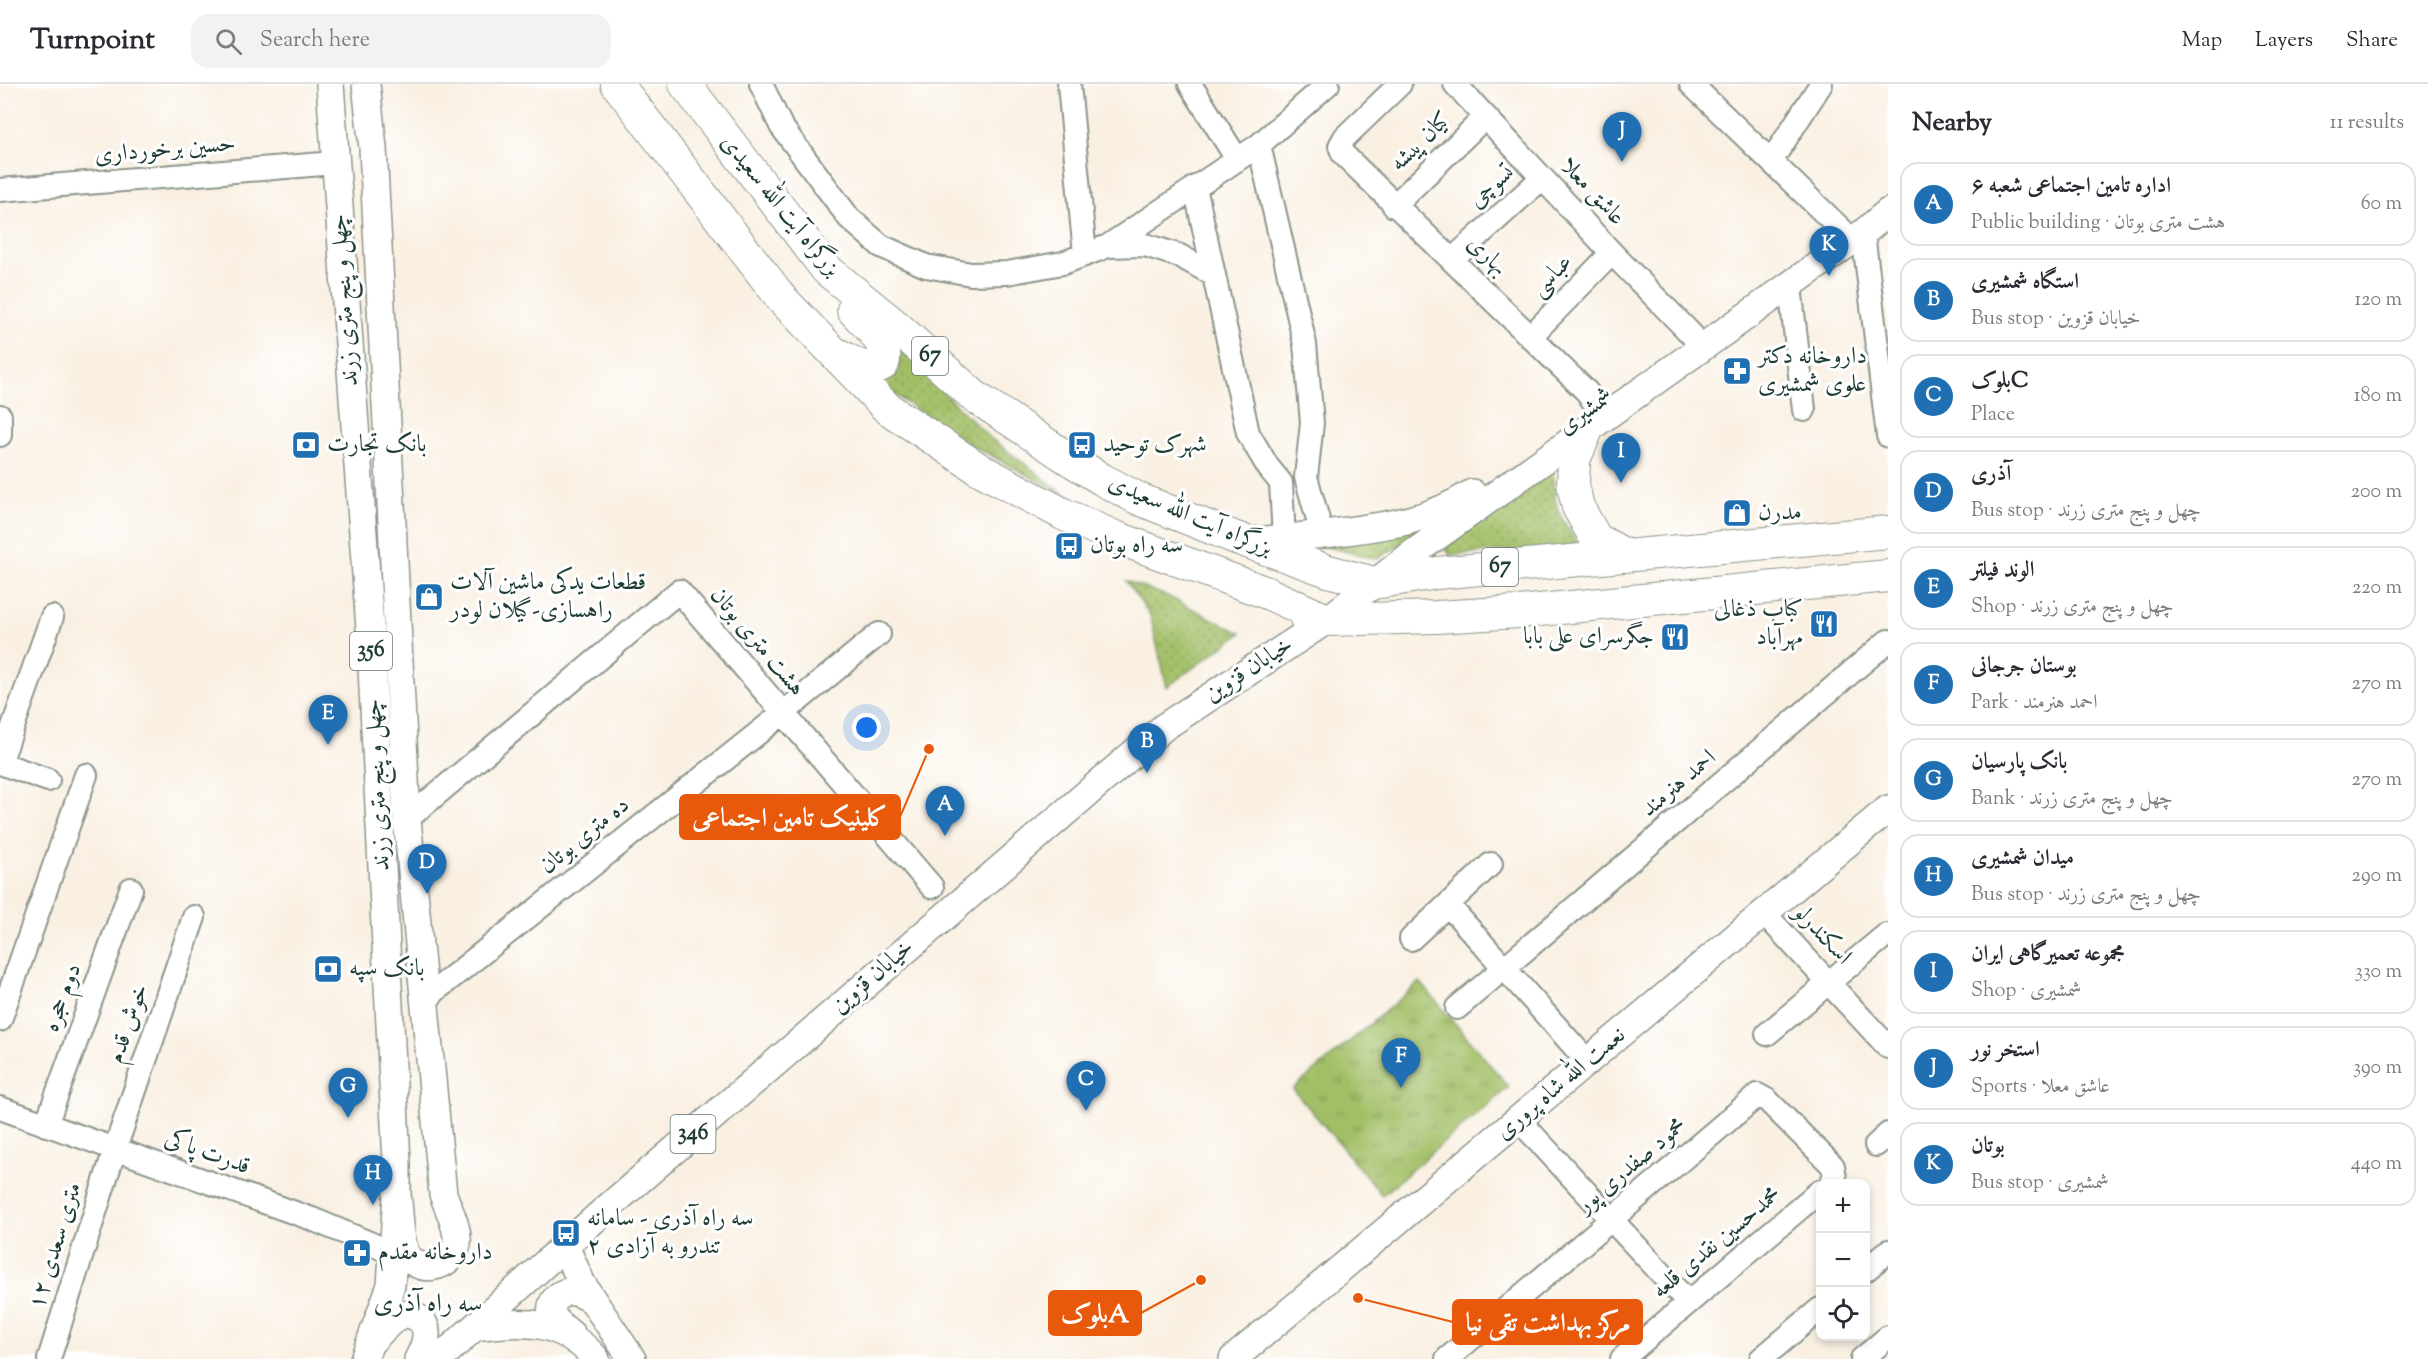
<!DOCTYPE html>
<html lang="en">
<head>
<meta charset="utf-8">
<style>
	body { margin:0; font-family:"Sorts Mill Goudy",Amiri,serif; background:#f2f2f3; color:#2b2b33 }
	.controls { position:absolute; right:18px; bottom:18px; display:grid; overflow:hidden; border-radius:12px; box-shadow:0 3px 9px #0003 }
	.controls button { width:54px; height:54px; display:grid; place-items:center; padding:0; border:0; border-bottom:2px solid #e1e1e2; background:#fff; color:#2b2b33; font:30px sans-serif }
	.you { position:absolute; left:867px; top:644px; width:21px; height:21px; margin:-15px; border:4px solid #fff; border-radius:50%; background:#1a73e8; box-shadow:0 0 0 9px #1a73e833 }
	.badge { display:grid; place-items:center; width:39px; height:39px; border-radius:50%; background:#1f6fb2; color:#fff; font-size:20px; font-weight:700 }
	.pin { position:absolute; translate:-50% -50px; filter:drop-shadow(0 2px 3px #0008) }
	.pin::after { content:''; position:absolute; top:32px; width:21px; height:18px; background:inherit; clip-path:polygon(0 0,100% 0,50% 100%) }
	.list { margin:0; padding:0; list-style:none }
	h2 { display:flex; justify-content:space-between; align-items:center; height:78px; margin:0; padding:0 24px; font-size:26px }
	h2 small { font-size:20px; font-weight:400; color:#7c7c81 }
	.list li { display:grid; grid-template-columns:39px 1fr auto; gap:18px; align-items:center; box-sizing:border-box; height:84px; margin:0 12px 12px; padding:0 12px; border:2px solid #e1e1e2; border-radius:18px }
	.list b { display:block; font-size:22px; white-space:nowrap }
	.list p { margin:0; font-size:20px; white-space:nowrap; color:#7c7c81 }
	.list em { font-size:20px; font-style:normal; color:#7c7c81 }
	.icon { flex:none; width:33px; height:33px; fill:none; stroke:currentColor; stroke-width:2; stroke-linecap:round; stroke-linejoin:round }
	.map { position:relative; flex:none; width:1888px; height:1275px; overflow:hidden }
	header { display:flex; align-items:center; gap:36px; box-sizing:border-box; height:84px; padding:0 30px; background:#fff; border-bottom:2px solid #e1e1e2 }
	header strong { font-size:28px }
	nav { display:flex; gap:33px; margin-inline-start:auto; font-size:21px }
	.search { width:420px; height:54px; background:#f2f2f3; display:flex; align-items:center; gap:15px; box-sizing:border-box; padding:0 21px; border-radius:18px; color:#7c7c81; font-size:22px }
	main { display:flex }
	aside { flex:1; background:#fff }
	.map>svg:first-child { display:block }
	.grass { fill:url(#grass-dots); stroke:#617e4d; stroke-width:1.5 }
	.park { fill:url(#park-tufts); stroke:#617e4d; stroke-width:1.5 }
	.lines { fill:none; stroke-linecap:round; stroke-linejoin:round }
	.minor-casing { stroke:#8c968b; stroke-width:26 }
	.major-casing { stroke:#8c968b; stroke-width:30 }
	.highway-casing { stroke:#8c968b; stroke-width:34 }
	.minor { stroke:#fff; stroke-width:22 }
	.major { stroke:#fff; stroke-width:27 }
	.highway { stroke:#fff; stroke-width:32 }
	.labels { text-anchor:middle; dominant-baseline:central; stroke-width:6; stroke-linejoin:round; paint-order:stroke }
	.shield { fill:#fff; stroke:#627771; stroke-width:1.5 }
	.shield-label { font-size:22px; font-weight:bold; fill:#1f3d34 }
	.street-label { font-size:24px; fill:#1f3d34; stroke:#fff }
	.poi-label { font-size:24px; fill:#1f3d34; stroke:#fff; text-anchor:start }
	.neighbourhood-label { font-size:26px; fill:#1f3d34; stroke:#fff }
	.leader { fill:none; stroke:#e8590c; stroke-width:2 }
	.callout-dot { fill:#e8590c; stroke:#fff; stroke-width:2 }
	.callout { fill:#e8590c; stroke:#e8590c; stroke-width:2 }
	.callout-label { font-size:26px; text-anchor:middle; font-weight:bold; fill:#fff }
</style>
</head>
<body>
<header>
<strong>Turnpoint</strong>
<div class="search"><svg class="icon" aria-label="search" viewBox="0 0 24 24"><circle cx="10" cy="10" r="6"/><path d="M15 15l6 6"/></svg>Search here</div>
<nav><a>Map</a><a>Layers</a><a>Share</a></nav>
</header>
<main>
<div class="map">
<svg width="1888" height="1275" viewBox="0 0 1888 1275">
	<defs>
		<pattern id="grass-dots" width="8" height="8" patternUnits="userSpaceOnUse" patternTransform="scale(1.5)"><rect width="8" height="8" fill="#a3bf66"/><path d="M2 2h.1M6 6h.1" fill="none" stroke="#849c55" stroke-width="1.8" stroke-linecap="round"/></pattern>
		<pattern id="park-tufts" width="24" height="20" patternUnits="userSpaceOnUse" patternTransform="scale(1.5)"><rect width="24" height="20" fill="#a3bf66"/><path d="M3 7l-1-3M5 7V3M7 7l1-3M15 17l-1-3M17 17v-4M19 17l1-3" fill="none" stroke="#849c55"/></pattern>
	</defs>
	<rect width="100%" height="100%" fill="#fff"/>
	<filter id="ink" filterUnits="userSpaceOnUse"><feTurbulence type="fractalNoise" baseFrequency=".0167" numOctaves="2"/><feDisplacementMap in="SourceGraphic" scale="12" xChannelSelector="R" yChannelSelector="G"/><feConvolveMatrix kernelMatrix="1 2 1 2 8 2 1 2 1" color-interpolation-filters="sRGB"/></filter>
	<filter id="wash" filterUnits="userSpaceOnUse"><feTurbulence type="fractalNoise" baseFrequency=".008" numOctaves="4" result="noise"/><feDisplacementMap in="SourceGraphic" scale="24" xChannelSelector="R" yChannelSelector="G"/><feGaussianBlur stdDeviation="1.35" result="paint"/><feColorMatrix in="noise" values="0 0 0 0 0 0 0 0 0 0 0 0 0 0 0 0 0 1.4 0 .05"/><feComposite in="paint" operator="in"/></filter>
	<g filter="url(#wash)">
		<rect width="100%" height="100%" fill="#f9f0e2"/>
		<!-- grass -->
		<path class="grass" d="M 897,260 L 929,295 L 989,353 L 1070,414 L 964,357 L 871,295 C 901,297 901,285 897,260 Z
			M 1553,385 C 1553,423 1559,431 1579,462 L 1450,471 L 1444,463 Z
			M 1456,427 L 1377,475 L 1318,461 Z
			M 1126,497 L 1167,512 L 1241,549 L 1167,603 L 1150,531 Z"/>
		<!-- park -->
		<path class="park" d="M 1420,898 L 1509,1003 L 1382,1111 L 1293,1005 Z"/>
	</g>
	<g filter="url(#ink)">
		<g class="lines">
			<!-- minor casing -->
			<g class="minor-casing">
				<path id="minor" d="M 761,0 L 781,42 L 849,134 L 881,162 L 926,182 L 971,190 L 1007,189 L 1063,179 L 1108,162 L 1145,161 L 1180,172 L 1214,191
					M 1069,0 L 1085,171
					M 1190,0 L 1237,75
					M 1400,0 L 1345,53 L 1340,62 L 1343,70 L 1587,308 L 1596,321
					M 1455,0 L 1612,169 L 1692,251
					M 1691,0 L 1842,146
					M 1259,61 L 1305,260 L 1312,339 L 1306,393 L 1322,450
					M 1772,76 L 1821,0
					M 1195,103 L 1248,349 L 1268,383 L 1281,399 L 1284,455
					M 0,106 L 335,79
					M 1394,122 L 1485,33
					M 1863,149 L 1888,352
					M 1108,162 L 1259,61 L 1328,0
					M 1452,176 L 1542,94
					M 1790,202 L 1804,326
					M 1530,253 L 1612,169
					M 0,332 L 0,351
					M 0,679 L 52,533
					M 0,679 L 48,696
					M 407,735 L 679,507 L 932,803
					M 1449,822 L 1588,978
					M 1764,829 L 1888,963
					M 1411,855 L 1491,780
					M 424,919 L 436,906 L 782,630 L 879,550
					M 1457,924 L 1888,557
					M 0,936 L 86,691
					M 1767,950 L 1886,851
					M 0,1024 L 312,1135 L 393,1169
					M 1519,1036 L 1688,1218
					M 46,1041 L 131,805
					M 1876,1061 L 1888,1050
					M 1866,1186 L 1888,1167
					M 49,1275 L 115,1065 L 194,833
					M 1447,1275 L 1758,1011 L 1767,1016 L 1833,1082 L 1835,1094 L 1830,1100
					M 1622,1275 L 1820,1107
					M 1761,1275 L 1820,1225
					M 1862,1275 L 1888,1253"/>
			</g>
			<!-- major casing -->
			<g class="major-casing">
				<path id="major" d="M 330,0 L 370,545 L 397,1079 L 397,1111 L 391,1201 L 364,1275
					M 366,0 L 373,64 L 407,735 L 443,1110 C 448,1124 459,1145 457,1160 C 453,1185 415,1192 405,1167 C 399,1153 400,1127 397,1111
					M 1249,457 C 1277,456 1304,452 1332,449 C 1384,442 1427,438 1472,409
					M 565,1162 L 582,1200 L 632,1275
					M 475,1243 C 524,1236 562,1235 596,1275
					M 572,1251 C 566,1246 558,1240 554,1234 C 546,1221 559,1206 573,1208 C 579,1208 585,1212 591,1215
					M 373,1256 C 381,1248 392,1234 402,1231 C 407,1229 412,1231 416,1233 C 433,1241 425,1263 418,1275
					M 439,1275 L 598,1132 L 1164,643 L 1327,536 L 1415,468 L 1863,149 L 1888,128
					M 1233,1275 L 1888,725"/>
			</g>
			<!-- highway casing -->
			<g class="highway-casing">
				<path id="highway" d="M 617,0 L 782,215 L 887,324 L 979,385 L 1063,430 L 1115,453 L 1267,509 L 1327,536
					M 685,0 L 827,186 L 896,242 L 974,312 L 1069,375 L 1103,396 L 1139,415 L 1236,454 L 1328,487 L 1374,499 L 1437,489 L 1888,448
					M 839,271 C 854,279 868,290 883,280 C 890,258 867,242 853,226
					M 1586,348 L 1574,376 L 1573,401 L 1578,423 L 1596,455 L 1627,472
					M 1306,534 L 1327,536 L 1436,533 L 1519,528 L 1888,492"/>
			</g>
			<!-- minor -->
			<use href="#minor" class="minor"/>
			<!-- major -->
			<use href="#major" class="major"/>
			<!-- highway -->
			<use href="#highway" class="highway"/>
		</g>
	</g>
	<!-- icons -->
	<defs>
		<g id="pharmacy-square" transform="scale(1.5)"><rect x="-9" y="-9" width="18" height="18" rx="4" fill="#1f6fb2" stroke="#fff"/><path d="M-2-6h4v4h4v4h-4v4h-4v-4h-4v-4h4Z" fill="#fff"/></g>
		<g id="bank-square" transform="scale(1.5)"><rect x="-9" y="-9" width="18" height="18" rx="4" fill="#1f6fb2" stroke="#fff"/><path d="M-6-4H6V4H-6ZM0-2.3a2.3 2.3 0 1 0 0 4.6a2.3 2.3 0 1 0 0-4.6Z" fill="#fff"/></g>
		<g id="bus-square" transform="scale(1.5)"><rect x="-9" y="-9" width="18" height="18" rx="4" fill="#1f6fb2" stroke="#fff"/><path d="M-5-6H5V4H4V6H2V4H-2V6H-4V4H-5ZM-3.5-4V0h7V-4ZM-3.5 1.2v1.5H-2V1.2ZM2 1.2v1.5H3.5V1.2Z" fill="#fff"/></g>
		<g id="shop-square" transform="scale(1.5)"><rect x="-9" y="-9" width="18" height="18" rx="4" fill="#1f6fb2" stroke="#fff"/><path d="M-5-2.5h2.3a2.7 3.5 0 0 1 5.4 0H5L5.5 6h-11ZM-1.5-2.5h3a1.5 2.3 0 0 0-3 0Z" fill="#fff"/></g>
		<g id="restaurant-square" transform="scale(1.5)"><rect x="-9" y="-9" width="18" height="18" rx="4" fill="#1f6fb2" stroke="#fff"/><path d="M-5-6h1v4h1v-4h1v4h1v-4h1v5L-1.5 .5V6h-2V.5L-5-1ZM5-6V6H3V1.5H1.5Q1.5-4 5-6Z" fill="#fff"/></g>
	</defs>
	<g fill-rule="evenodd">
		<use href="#pharmacy-square" x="1737" y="287"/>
		<use href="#bank-square" x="306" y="361"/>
		<use href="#bus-square" x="1082" y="361"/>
		<use href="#shop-square" x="1737" y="429"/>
		<use href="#bus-square" x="1069" y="462"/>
		<use href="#shop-square" x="429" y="513"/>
		<use href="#restaurant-square" x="1824" y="540"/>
		<use href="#restaurant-square" x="1675" y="553"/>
		<use href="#bank-square" x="328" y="885"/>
		<use href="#bus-square" x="566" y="1149"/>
		<use href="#pharmacy-square" x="357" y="1169"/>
	</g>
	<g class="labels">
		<!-- shield labels -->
		<g class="shield">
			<rect x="912" y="253" width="36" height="38" rx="4.5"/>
			<rect x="1482" y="464" width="36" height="38" rx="4.5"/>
			<rect x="350" y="548" width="42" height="38" rx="4.5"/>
			<rect x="670.5" y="1031" width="45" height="38" rx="4.5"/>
		</g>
		<g class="shield-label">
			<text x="930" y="272">67</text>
			<text x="1500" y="483">67</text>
			<text x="371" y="567">356</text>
			<text x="693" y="1050">346</text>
		</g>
		<!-- street labels -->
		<g class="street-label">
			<text transform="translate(1421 58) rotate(-44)">کیان پیشه</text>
			<text transform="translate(165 66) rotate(-5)">حسین برخورداری</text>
			<text transform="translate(1492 103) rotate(-42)">تسوچی</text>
			<text transform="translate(1592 108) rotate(47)">عاشق معلا</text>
			<text transform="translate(780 122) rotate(51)">بزرگراه آیت الله سعیدی</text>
			<text transform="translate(1487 172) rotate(44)">بهاری</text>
			<text transform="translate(1552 192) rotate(-46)">عباسی</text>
			<text transform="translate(345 216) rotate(-94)">چهل و پنج متری زرند</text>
			<text transform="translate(1586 328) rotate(-36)">شمشیری</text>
			<text transform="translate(1190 432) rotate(23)">بزرگراه آیت الله سعیدی</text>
			<text transform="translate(757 558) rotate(50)">هشت متری بوتان</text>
			<text transform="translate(1249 586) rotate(-33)">خیابان قزوین</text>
			<text transform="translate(1679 700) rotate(-40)">احمد هنرمند</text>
			<text transform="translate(378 701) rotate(-93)">چهل و پنج متری زرند</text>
			<text transform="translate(585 752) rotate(-39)">ده متری بوتان</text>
			<text transform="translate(1822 851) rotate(47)">اسکندرلو</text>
			<text transform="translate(873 893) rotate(-41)">خیابان قزوین</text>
			<text transform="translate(63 914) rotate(-70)">دوم حجره</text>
			<text transform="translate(129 940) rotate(-71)">خوش قدم</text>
			<text transform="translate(1561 1000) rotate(-40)">نعمت الله شاه پروری</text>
			<text transform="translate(207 1069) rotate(20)">قدرت پاکی</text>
			<text transform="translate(1632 1082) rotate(-40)">محمود صفدری پور</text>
			<text transform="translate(1717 1159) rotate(-40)">محمدحسین نقدی قلعه</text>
			<text transform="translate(56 1162) rotate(-73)">۱۲ متری سعدی</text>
		</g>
		<!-- poi labels -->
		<g class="poi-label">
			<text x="1758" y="273">داروخانه دکتر<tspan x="1758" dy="28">علوی شمشیری</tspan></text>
			<text x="327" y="361">بانک تجارت</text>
			<text x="1103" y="361">شهرک توحید</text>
			<text x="1758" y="429">مدرن</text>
			<text x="1090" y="462">سه راه بوتان</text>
			<text x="450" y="499">قطعات یدکی ماشین آلات<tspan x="450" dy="28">راهسازی-گیلان لودر</tspan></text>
			<text x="1803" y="526" text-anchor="end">کباب ذغالی<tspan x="1803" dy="28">مهرآباد</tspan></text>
			<text x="1654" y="553" text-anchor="end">جگرسرای علی بابا</text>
			<text x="349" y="885">بانک سپه</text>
			<text x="587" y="1135">سه راه آذری - سامانه<tspan x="587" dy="28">۲ تندرو به آزادی</tspan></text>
			<text x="378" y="1169">داروخانه مقدم</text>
		</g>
		<!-- neighbourhood labels -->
		<g class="neighbourhood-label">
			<text x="428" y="1220">سه راه آذری</text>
		</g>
	</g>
	<!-- callouts -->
	<path class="leader" d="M929 665L900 733M1201 1196L1141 1229M1358 1214L1453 1238"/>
	<g class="callout-dot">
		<circle cx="929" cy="665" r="6"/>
		<circle cx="1201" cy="1196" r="6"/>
		<circle cx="1358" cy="1214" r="6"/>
	</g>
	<g class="callout">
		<rect x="680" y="711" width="220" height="44" rx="6"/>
		<rect x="1049" y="1207" width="92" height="44" rx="6"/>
		<rect x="1453" y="1216" width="189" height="44" rx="6"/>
	</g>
	<g class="callout-label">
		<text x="790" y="742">کلینیک تامین اجتماعی</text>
		<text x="1095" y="1238">بلوکA</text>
		<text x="1548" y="1247">مرکز بهداشت تقی نیا</text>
	</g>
</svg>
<div class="controls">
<button>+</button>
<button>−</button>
<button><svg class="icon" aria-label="locate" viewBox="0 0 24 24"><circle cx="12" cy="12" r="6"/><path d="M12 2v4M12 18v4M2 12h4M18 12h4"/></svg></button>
</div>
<div class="you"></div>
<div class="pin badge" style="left:945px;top:752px">A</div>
<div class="pin badge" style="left:1147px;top:689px">B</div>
<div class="pin badge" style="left:1086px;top:1027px">C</div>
<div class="pin badge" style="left:427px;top:810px">D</div>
<div class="pin badge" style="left:328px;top:661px">E</div>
<div class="pin badge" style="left:1401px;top:1004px">F</div>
<div class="pin badge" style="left:348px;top:1034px">G</div>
<div class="pin badge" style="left:373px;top:1121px">H</div>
<div class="pin badge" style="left:1621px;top:399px">I</div>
<div class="pin badge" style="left:1622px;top:78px">J</div>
<div class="pin badge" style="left:1829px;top:192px">K</div>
</div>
<aside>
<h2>Nearby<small>11 results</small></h2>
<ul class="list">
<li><span class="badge">A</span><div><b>اداره تامین اجتماعی شعبه ۶</b><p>Public building · هشت متری بوتان</p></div><em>60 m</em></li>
<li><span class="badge">B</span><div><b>استگاه شمشیری</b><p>Bus stop · خیابان قزوین</p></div><em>120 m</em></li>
<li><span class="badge">C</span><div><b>بلوکC</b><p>Place</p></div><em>180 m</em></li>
<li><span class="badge">D</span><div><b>آذری</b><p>Bus stop · چهل و پنج متری زرند</p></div><em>200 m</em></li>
<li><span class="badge">E</span><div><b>الوند فیلتر</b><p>Shop · چهل و پنج متری زرند</p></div><em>220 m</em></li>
<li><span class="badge">F</span><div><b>بوستان جرجانی</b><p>Park · احمد هنرمند</p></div><em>270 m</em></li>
<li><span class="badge">G</span><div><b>بانک پارسیان</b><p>Bank · چهل و پنج متری زرند</p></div><em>270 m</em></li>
<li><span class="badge">H</span><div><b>میدان شمشیری</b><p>Bus stop · چهل و پنج متری زرند</p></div><em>290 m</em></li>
<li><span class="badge">I</span><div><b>مجموعه تعمیرگاهی ایران</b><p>Shop · شمشیری</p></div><em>330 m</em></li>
<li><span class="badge">J</span><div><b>استخر نور</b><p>Sports · عاشق معلا</p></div><em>390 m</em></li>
<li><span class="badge">K</span><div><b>بوتان</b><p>Bus stop · شمشیری</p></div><em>440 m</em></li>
</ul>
</aside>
</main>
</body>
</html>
